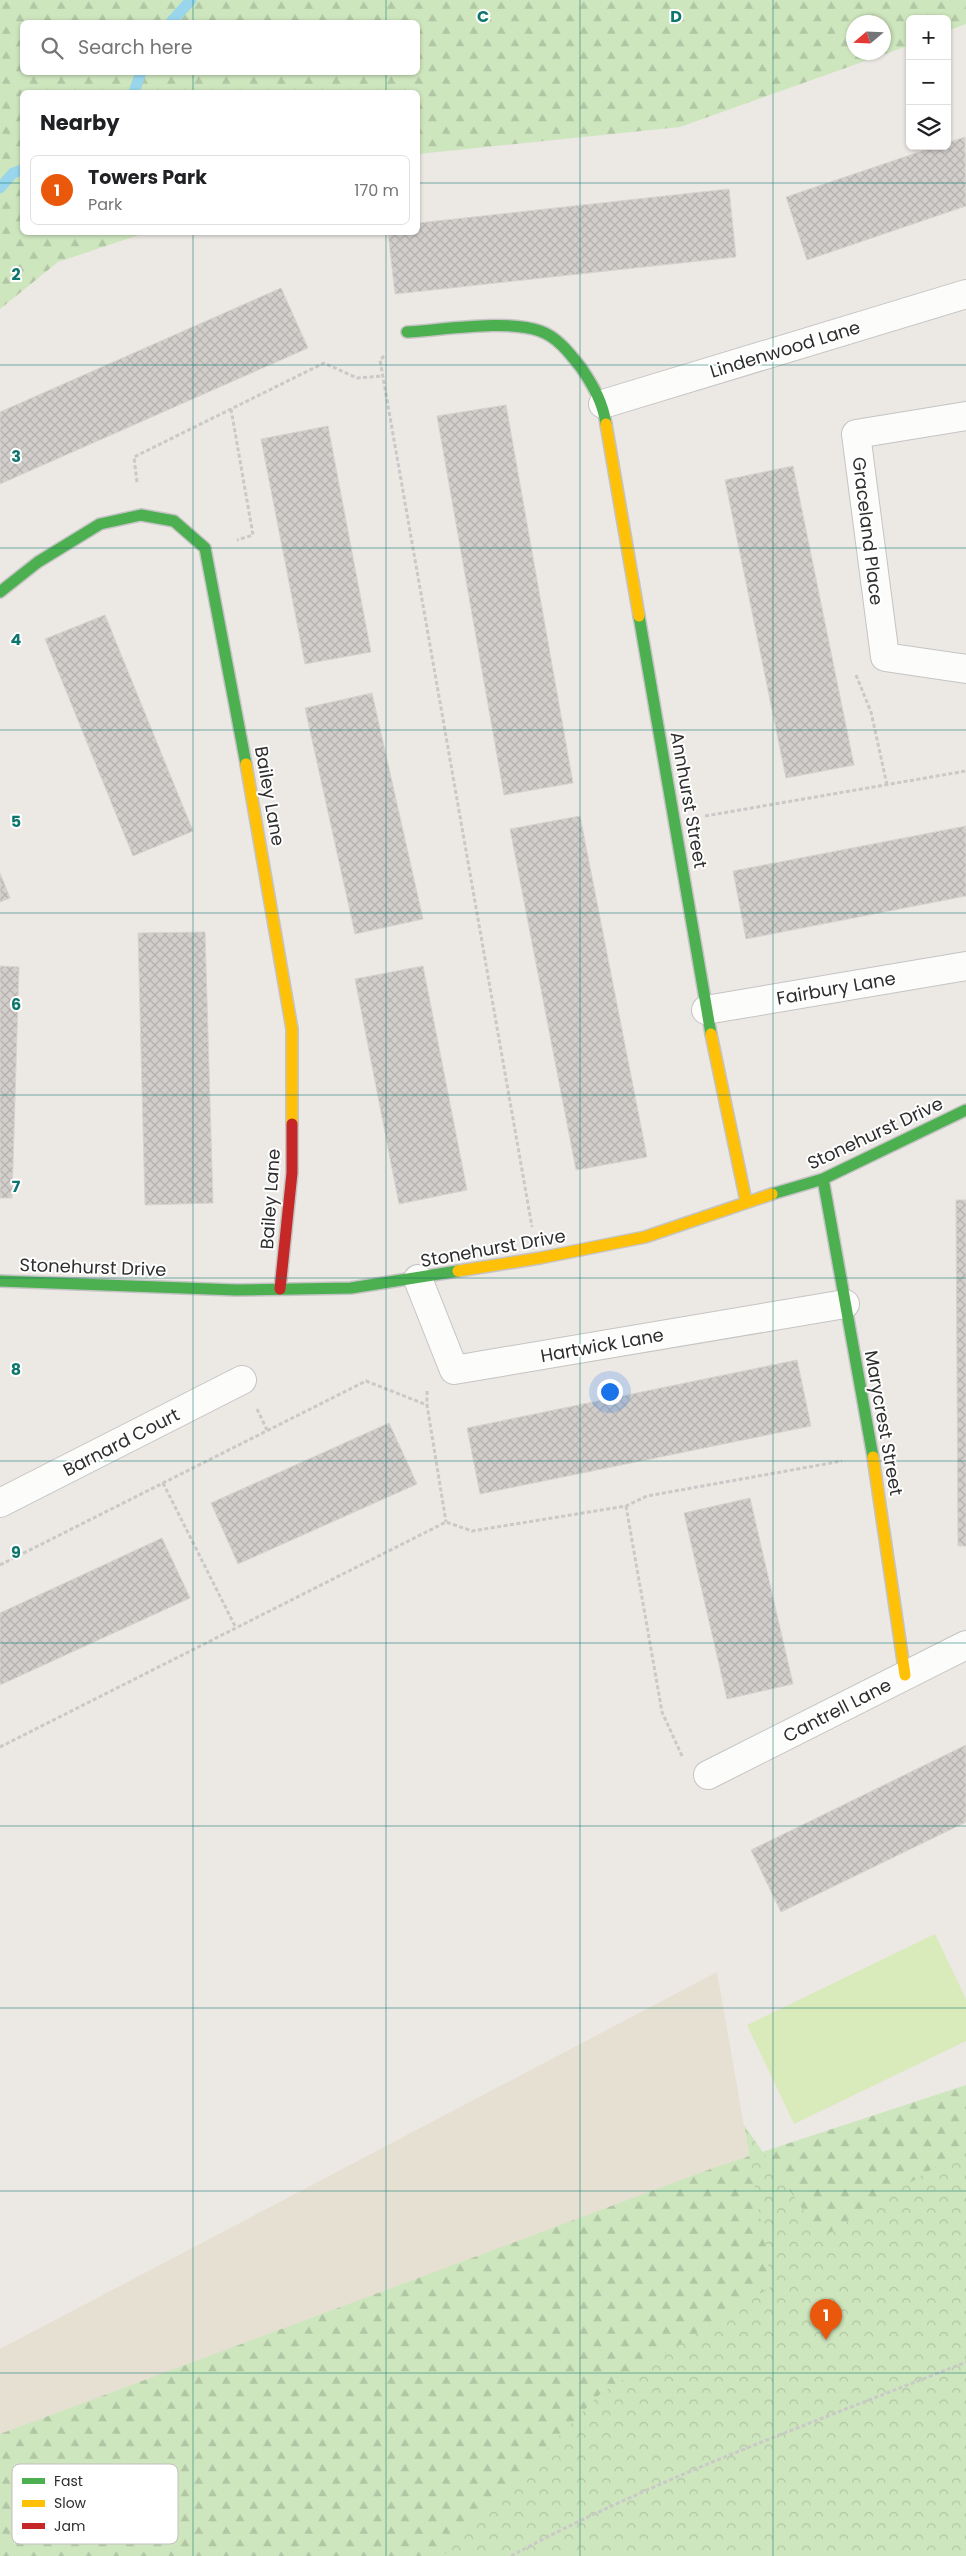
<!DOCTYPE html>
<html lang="en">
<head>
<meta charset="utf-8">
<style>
	body { margin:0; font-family:Poppins,sans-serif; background:#f6f6f6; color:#202124 }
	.controls { position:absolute; right:15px; top:15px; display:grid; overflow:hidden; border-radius:8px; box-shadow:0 1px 4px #0004 }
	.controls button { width:45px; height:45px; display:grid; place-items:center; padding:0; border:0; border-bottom:1px solid #e0e0e0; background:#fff; color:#202124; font:25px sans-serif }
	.compass { position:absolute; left:846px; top:15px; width:45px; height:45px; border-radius:50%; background:#fff; box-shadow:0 1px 4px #0004; rotate:251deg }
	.you { position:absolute; left:609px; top:1391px; width:18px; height:18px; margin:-12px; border:4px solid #fff; border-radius:50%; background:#1a73e8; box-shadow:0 0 0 8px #1a73e833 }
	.badge { display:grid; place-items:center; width:32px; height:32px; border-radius:50%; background:#ea580c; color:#fff; font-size:16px; font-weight:700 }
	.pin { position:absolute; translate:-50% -41px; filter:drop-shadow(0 1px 2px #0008) }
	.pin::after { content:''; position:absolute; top:26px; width:18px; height:15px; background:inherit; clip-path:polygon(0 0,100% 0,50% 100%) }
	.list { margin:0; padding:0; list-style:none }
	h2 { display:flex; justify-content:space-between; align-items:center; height:65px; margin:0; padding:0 20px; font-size:21px }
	h2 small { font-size:16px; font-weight:400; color:#757577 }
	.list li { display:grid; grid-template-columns:32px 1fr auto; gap:15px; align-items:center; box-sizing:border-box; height:70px; margin:0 10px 10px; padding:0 10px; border:1px solid #e0e0e0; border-radius:8px }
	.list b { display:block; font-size:19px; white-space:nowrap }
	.list p { margin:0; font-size:16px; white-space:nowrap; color:#757577 }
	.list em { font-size:16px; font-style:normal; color:#757577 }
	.icon { flex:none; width:28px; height:28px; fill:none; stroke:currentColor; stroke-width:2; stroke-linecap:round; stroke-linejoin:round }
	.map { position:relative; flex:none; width:966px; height:2556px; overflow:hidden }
	.search { position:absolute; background:#fff; box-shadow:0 1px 4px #0004; left:20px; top:20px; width:400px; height:55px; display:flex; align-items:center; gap:12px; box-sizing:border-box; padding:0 18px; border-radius:8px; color:#757577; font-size:19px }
	.panel { position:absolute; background:#fff; box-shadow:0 1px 4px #0004; left:20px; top:90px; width:400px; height:145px; border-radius:8px }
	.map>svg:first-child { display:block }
	.education { fill:#e6e0d3 }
	.forest { fill:url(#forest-firs); fill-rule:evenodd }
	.park { fill:url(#park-crowns) }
	.pitch { fill:#d9eabb }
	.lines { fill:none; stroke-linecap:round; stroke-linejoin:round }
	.stream { stroke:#99d6ec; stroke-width:11 }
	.building { fill:url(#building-cross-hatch); stroke:#d7d4d0 }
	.street-casing { stroke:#c5c4c5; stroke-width:30 }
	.fast-casing { stroke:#c5c4c5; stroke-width:14 }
	.slow-casing { stroke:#c5c4c5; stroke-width:14 }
	.jam-casing { stroke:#c5c4c5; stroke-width:14 }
	.path { stroke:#c9c9c8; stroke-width:3; stroke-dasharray:4 2.5; stroke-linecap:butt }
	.street { stroke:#fcfcfb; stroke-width:28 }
	.fast { stroke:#4caf50; stroke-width:11 }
	.slow { stroke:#ffc107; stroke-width:11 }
	.jam { stroke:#c62828; stroke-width:11 }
	.grid { fill:none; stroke:#0f766e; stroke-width:1; stroke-opacity:0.55 }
	.labels { text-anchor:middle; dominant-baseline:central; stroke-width:4; stroke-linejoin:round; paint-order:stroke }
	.street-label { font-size:18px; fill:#2e2e2e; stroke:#fff }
	.key { fill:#fff; stroke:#c0c0c0; stroke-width:1 }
	.key-label { font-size:14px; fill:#2e2e2e }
	.grid-label { font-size:16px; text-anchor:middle; font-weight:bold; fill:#0f766e; stroke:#fff; stroke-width:4; stroke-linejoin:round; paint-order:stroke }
</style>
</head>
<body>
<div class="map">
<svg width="966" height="2556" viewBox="0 0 966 2556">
	<defs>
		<pattern id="forest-firs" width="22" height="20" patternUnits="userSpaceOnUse" patternTransform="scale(1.25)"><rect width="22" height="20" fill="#cee6be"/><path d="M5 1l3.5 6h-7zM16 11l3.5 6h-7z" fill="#b1c6a4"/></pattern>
		<pattern id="park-crowns" width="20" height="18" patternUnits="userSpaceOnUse" patternTransform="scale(1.25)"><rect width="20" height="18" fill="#cee6be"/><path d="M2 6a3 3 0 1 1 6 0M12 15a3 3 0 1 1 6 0" fill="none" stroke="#b1c6a4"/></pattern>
		<pattern id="building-cross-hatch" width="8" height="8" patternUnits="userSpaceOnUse" patternTransform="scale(1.25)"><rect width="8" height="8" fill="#d1cecb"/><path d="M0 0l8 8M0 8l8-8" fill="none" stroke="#b4b1af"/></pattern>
	</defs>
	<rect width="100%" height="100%" fill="#ece8e4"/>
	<!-- education -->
	<path class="education" d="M 717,1972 L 772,2286 L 0,2556 L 0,2349 Z"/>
	<!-- forest -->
	<path class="forest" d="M 0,0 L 966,0 L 966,24 L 947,31 L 947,19 L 910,19 L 910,45 L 680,127 L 418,154 L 418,92 L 22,92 L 22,232 L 145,233 L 58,262 L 0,309 ZM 22,22 L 418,22 L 418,72 L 22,72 ZM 854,22 L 884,22 L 884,52 L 854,52 Z
		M 966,2085 L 966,2556 L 0,2556 L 0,2434 L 716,2167 Z"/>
	<!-- park -->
	<path class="park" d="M 744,2125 L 822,2237 L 966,2148 L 966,2556 L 443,2556 L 600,2394 L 772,2286 Z"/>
	<!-- pitch -->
	<path class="pitch" d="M 935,1934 L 966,1999 L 966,2041 L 794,2124 L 747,2025 Z"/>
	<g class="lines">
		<!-- stream -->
		<path class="stream" d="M 171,22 L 191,0
			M 134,92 L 141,72
			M 0,188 L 13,173 L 22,170"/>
	</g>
	<!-- building -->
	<path class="building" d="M 965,137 L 966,206 L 807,260 L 786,197 L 937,146 L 947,146 L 947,143 Z
		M 729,189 L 736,257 L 395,294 L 388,232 L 418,232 L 418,223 Z
		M 281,288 L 308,348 L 0,484 L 0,412 Z
		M 506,405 L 573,783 L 504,795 L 437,416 Z
		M 328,426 L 371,652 L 305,664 L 261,439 Z
		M 793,466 L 854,765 L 786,778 L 725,480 Z
		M 105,615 L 193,831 L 133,856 L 45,639 Z
		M 372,693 L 423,919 L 355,934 L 305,708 Z
		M 580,816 L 647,1157 L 576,1170 L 510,829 Z
		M 966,826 L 966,896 L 746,939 L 733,871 Z
		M 0,873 L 10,898 L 0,902 Z
		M 205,932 L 213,1203 L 145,1205 L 138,933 Z
		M 0,966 L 19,967 L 12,1198 L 0,1198 Z
		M 423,966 L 467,1190 L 399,1204 L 355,979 Z
		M 956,1200 L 966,1200 L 966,1546 L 958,1546 Z
		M 797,1360 L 811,1426 L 480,1494 L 467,1428 Z
		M 389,1423 L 417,1484 L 238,1564 L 211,1503 Z
		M 750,1498 L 793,1684 L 727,1699 L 684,1513 Z
		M 162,1538 L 190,1598 L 0,1685 L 0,1613 Z
		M 966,1745 L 966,1822 L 781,1912 L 751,1850 Z"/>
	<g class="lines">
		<!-- street casing -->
		<g class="street-casing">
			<path id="street" d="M 603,404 L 966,294
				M 966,416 L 856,434 L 885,657 L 966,669
				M 706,1010 L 966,966
				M 418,1279 L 454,1370 L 845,1304
				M 0,1503 L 242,1380
				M 708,1775 L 966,1645"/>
		</g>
		<!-- fast casing -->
		<g class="fast-casing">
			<path id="fast" d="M 407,332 C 443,330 507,319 540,331 C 558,337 571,355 582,369 C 594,387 603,403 606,424
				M 0,592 L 38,562 L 100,524 L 141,515 L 174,521 L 205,548 L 246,764
				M 639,616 L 711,1034
				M 823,1179 L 873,1457
				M 772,1194 L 823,1179 L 966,1110
				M 0,1281 L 236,1290 L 351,1288 L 458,1271"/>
		</g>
		<!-- slow casing -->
		<g class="slow-casing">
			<path id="slow" d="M 606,424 L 639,616
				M 246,764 L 292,1029 L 292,1124
				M 711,1034 L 746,1201
				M 458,1271 L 540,1258 L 645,1237 L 772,1194
				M 873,1457 L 905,1675"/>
		</g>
		<!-- jam casing -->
		<g class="jam-casing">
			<path id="jam" d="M 280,1289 L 292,1173 L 292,1124"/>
		</g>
		<!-- path -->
		<path class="path" d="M 384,356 L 380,360 L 532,1227
			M 231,409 L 253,535 L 237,540
			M 137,482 L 134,457 L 324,363 L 357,378 L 382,376
			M 856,675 L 871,712 L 887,785
			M 705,816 L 966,771
			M 427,1391 L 427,1405 L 446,1522
			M 257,1409 L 267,1430
			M 163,1483 L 236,1628
			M 626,1506 L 662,1712 L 682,1756
			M 0,1565 L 366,1381 L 427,1405
			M 0,1747 L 446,1522 L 472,1531 L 626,1506 L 647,1496 L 842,1461
			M 511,2556 C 656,2478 813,2423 966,2362"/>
		<!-- street -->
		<use href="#street" class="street"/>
		<!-- fast -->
		<use href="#fast" class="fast"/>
		<!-- slow -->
		<use href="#slow" class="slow"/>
		<!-- jam -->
		<use href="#jam" class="jam"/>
	</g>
	<!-- grid -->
	<path class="grid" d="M 193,0 L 193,22M 386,0 L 386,22M 580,0 L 580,2556M 773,0 L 773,2556M 193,72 L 193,92M 386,72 L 386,92M 0,183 L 22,183M 418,183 L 966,183M 193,232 L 193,2556M 386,232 L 386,2556M 0,365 L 966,365M 0,548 L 966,548M 0,730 L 966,730M 0,913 L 966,913M 0,1095 L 966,1095M 0,1278 L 966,1278M 0,1461 L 966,1461M 0,1643 L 966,1643M 0,1826 L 966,1826M 0,2008 L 966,2008M 0,2191 L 966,2191M 0,2373 L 966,2373"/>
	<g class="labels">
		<!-- street labels -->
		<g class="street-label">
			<text transform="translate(785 349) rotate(-17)">Lindenwood Lane</text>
			<text transform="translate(868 531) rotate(83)">Graceland Place</text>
			<text transform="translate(270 796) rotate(80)">Bailey Lane</text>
			<text transform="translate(689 800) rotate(80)">Annhurst Street</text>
			<text transform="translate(836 988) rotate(-10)">Fairbury Lane</text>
			<text transform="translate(875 1133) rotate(-25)">Stonehurst Drive</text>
			<text transform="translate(270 1199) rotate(-86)">Bailey Lane</text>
			<text transform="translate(493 1248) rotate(-10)">Stonehurst Drive</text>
			<text transform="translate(93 1267) rotate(2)">Stonehurst Drive</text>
			<text transform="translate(602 1345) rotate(-10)">Hartwick Lane</text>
			<text transform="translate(884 1423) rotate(80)">Marycrest Street</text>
			<text transform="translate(121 1442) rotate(-27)">Barnard Court</text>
			<text transform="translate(837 1710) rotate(-27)">Cantrell Lane</text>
		</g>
	</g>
	<!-- legend -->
	<rect x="12" y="2464" width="166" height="80" rx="8" class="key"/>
	<rect x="22" y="2478" width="23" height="6" fill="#4caf50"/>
	<rect x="22" y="2500" width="23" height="7" fill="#ffc107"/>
	<rect x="22" y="2523" width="23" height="6" fill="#c62828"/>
	<g class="key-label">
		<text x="54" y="2486">Fast</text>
		<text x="54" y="2508">Slow</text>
		<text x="54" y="2531">Jam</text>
	</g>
	<g class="grid-label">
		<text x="483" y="22">C</text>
		<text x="676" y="22">D</text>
		<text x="16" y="280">2</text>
		<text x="16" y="462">3</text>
		<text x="16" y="645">4</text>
		<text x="16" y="827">5</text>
		<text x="16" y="1010">6</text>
		<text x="16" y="1192">7</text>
		<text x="16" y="1375">8</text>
		<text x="16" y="1558">9</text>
	</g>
</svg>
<div class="controls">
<button>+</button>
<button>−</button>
<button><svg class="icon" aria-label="layers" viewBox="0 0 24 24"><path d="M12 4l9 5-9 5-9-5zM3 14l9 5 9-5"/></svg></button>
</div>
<svg class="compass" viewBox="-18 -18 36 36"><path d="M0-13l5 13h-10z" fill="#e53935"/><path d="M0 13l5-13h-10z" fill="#757577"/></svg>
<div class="you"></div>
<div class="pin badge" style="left:826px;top:2340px">1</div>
<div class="search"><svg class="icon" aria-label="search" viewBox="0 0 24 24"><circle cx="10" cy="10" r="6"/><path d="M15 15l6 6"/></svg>Search here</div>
<section class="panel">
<h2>Nearby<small></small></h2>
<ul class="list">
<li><span class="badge">1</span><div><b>Towers Park</b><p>Park</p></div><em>170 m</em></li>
</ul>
</section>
</div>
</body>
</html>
